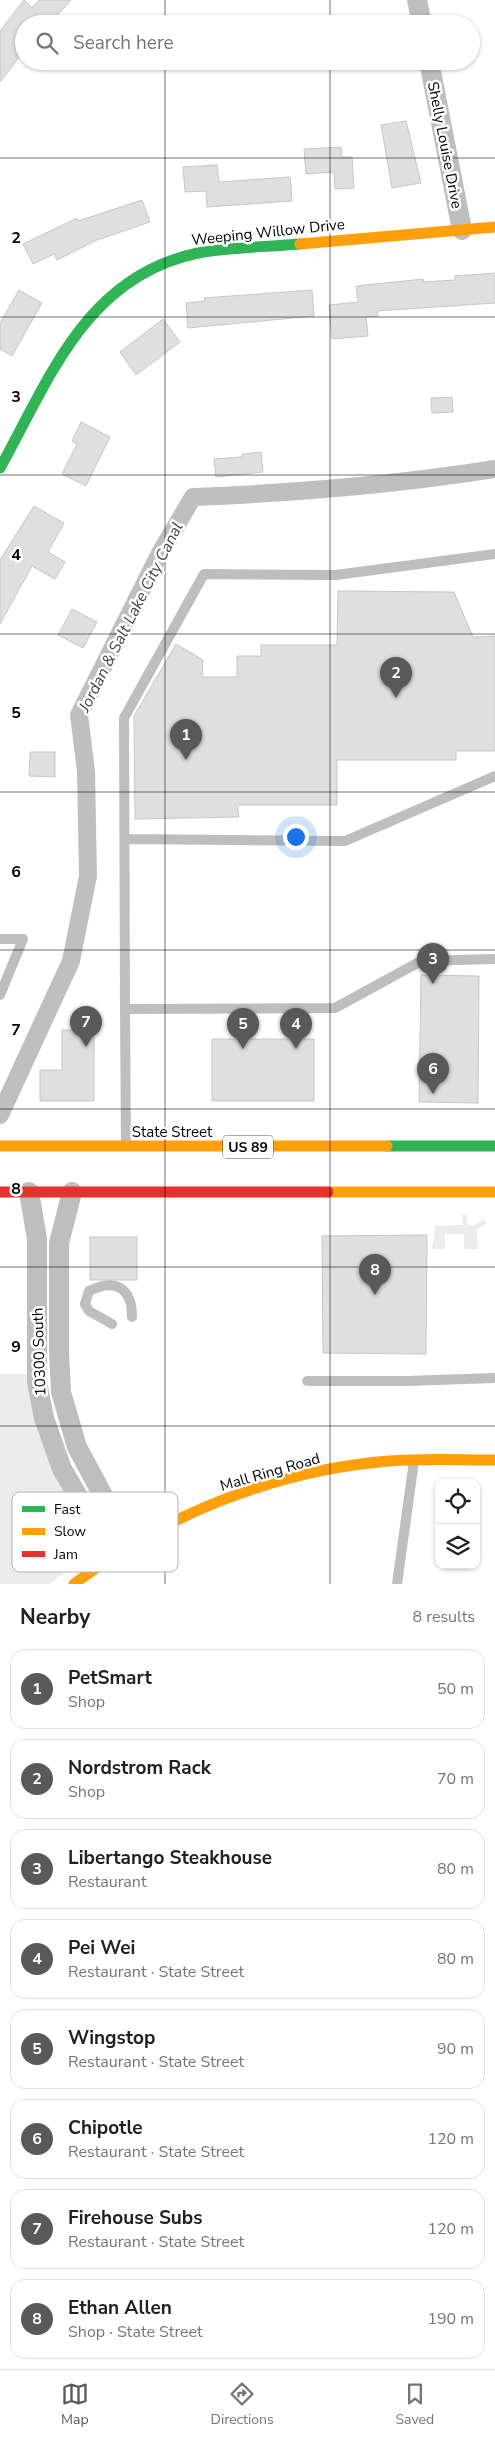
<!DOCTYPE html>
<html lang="en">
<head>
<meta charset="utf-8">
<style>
	body { margin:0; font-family:"Nunito Sans",sans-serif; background:#f6f6f6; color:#202124 }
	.controls { position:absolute; right:15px; bottom:15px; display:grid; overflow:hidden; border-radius:10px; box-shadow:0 1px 4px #0004 }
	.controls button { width:45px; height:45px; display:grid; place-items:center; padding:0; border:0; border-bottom:1px solid #e0e0e0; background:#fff; color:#202124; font:25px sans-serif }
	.you { position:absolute; left:295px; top:836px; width:18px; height:18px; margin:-12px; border:4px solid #fff; border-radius:50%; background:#1a73e8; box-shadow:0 0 0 8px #1a73e833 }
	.badge { display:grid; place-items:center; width:32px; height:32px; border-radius:50%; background:#595959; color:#fff; font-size:16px; font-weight:700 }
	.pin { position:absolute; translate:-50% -41px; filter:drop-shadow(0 1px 2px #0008) }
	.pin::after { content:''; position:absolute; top:26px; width:18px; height:15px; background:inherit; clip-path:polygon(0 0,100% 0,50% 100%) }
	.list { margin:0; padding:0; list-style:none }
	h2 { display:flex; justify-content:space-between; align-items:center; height:65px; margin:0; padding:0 20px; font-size:21px }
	h2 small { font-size:16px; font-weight:400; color:#757577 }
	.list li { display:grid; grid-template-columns:32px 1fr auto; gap:15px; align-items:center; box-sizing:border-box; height:80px; margin:0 10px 10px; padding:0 10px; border:1px solid #e0e0e0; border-radius:15px }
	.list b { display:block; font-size:19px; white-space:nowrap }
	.list p { margin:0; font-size:16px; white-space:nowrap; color:#757577 }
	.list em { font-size:16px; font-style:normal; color:#757577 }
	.icon { flex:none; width:28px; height:28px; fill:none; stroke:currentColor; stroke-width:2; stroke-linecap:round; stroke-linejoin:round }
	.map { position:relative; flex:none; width:495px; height:1584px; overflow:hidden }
	.search { position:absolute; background:#fff; box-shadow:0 1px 4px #0004; left:15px; right:15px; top:15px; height:55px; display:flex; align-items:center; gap:12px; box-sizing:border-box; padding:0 18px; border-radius:28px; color:#757577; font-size:19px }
	.sheet { height:785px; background:#fff }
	nav { display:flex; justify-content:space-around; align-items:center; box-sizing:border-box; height:70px; border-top:1px solid #e0e0e0; background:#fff; font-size:14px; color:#757577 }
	nav a { display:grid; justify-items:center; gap:2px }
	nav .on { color:#595959 }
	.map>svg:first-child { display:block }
	.green { fill:#ececec }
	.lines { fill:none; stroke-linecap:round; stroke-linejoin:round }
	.canal { stroke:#bfbfbf; stroke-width:18 }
	.building { fill:#dfdfdf; stroke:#c7c7c7 }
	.lane { stroke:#bebebe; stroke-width:10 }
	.street { stroke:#bebebe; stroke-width:20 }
	.fast { stroke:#30b455; stroke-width:11 }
	.slow { stroke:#ff9f0a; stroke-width:11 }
	.jam { stroke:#e5322d; stroke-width:11 }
	.grid { fill:none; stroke:#000; stroke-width:1; stroke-opacity:0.55 }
	.labels { text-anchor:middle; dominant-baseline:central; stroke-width:5; stroke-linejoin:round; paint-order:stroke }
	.shield { fill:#fff; stroke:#4c4c4c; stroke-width:1 }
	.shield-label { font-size:14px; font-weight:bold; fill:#000 }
	.street-label { font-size:15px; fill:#000; stroke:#fff }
	.water-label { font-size:16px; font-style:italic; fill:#444; stroke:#fff }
	.key { fill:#fff; stroke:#b2b2b2; stroke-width:1 }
	.key-label { font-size:14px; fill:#000 }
	.grid-label { font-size:16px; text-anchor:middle; font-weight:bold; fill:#000; stroke:#fff; stroke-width:5; stroke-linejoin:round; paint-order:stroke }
</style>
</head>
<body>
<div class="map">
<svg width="495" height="1584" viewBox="0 0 495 1584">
	<rect width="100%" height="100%" fill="#fff"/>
	<!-- green -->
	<path class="green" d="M 462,1215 L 466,1215 L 468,1225 L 473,1226 L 484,1219 L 486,1224 L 477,1230 L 478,1249 L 464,1249 L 464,1234 L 445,1234 L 445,1249 L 432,1249 L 435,1226 L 463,1225 Z
		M 0,1374 L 29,1374 L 92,1543 L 88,1554 L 50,1584 L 0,1584 Z"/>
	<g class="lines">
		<!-- canal -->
		<path class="canal" d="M 0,1115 L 71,961 L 88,876 L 86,771 L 79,715 L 159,555 L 193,497 C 294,493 395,485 495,469"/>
	</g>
	<!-- building -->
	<path class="building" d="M 24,0 L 32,8 L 39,0 L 71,0 L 50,24 L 24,24 L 24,51 L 0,82 L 0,31 Z
		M 406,121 L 421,183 L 392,188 L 381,125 Z
		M 341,147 L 342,157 L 352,157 L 354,188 L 335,189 L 334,172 L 306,174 L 304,149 Z
		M 217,165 L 219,182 L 290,177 L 292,201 L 207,207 L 206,191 L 185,192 L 183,167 Z
		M 142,200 L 150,222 L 97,240 L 57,260 L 54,254 L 33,264 L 23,244 L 77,218 L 78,221 Z
		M 495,273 L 495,303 L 377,311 L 378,316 L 366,317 L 368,336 L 332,339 L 329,305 L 358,302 L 356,286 L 423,279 L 424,282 L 455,280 L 455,276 Z
		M 19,290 L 42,303 L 12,356 L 0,349 L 0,323 Z
		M 312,290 L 314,316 L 188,328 L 186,303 L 205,301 L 204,298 Z
		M 163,319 L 180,342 L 136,375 L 120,352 Z
		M 452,397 L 453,412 L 432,413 L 431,398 Z
		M 81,422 L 110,437 L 86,486 L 62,474 L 77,444 L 72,441 Z
		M 261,452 L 263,472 L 216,477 L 214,459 L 242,457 L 242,454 Z
		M 34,506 L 64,523 L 48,552 L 65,562 L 55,579 L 32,566 L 0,624 L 0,560 Z
		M 338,591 L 454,592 L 473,637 L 495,636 L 495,751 L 456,751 L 456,760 L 337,760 L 337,805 L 237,805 L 239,817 L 135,819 L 134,716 L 176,644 L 203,660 L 202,677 L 237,677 L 237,656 L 261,656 L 261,645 L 337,645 Z
		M 72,609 L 97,622 L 83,648 L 58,635 Z
		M 30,752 L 55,752 L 55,777 L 29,776 Z
		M 421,975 L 479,976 L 478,1103 L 419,1102 Z
		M 62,1030 L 94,1030 L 94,1101 L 40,1101 L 40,1070 L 62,1070 Z
		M 212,1039 L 314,1039 L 314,1101 L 212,1101 Z
		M 427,1235 L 426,1354 L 323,1353 L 322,1236 Z
		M 90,1237 L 137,1237 L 137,1280 L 90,1280 Z"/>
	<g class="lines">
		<!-- lane -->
		<path class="lane" d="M 495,554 L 336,575 L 204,574 L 124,718 L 125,1009 L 335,1008 L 421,961 L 495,959
			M 126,839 L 345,841 L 495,776
			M 0,939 L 23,939 L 0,995
			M 125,1009 L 126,1146
			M 112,1324 L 89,1311 L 85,1304 L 89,1291 C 116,1278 132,1288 132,1317
			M 307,1381 L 407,1381 L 495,1378
			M 397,1584 L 414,1461"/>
		<!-- street -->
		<path class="street" d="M 417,0 L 422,24
			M 429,61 L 462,230
			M 29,1192 L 37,1239 L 37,1382 L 44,1418 L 62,1469 L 113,1556
			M 72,1192 L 59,1243 L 59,1352 L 61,1392 L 77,1447 L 130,1546"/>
		<!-- fast -->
		<path class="fast" d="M 0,468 C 50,378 86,276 198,253 C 231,247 267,247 300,244
			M 387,1146 L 495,1146"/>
		<!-- slow -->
		<path class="slow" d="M 300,244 L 495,227
			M 0,1146 L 387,1146
			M 328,1192 L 495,1192
			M 74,1584 C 163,1515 276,1470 389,1461 C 424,1458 460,1460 495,1460"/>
		<!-- jam -->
		<path class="jam" d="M 0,1192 L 328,1192"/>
	</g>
	<!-- grid -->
	<path class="grid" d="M 165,0 L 165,24M 330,0 L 330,24M 165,61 L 165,1584M 330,61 L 330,1584M 0,158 L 495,158M 0,317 L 495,317M 0,475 L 495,475M 0,634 L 495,634M 0,792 L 495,792M 0,950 L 495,950M 0,1109 L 495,1109M 0,1267 L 495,1267M 0,1426 L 495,1426"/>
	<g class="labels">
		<!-- shield labels -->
		<rect class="shield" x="223" y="1135.5" width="50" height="23" rx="4"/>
		<g class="shield-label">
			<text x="248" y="1147">US 89</text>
		</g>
		<!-- street labels -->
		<g class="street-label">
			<text transform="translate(445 145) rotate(79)">Shelly Louise Drive</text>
			<text transform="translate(268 232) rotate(-6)">Weeping Willow Drive</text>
			<text x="172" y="1132">State Street</text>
			<text transform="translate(39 1352) rotate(-92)">10300 South</text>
			<text transform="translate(270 1472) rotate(-16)">Mall Ring Road</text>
		</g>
		<!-- water labels -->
		<g class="water-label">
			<text transform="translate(131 617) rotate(-63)">Jordan &amp; Salt Lake City Canal</text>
		</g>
	</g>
	<!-- legend -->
	<rect x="12" y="1492" width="166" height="80" rx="8" class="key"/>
	<rect x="22" y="1506" width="23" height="6" fill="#30b455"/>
	<rect x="22" y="1528" width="23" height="7" fill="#ff9f0a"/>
	<rect x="22" y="1551" width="23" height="6" fill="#e5322d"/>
	<g class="key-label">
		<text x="54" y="1514">Fast</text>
		<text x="54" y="1536">Slow</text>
		<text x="54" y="1559">Jam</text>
	</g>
	<g class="grid-label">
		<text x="16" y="243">2</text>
		<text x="16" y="402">3</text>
		<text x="16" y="560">4</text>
		<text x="16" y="718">5</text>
		<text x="16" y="877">6</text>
		<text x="16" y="1035">7</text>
		<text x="16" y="1194">8</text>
		<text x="16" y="1352">9</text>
	</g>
</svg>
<div class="controls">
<button><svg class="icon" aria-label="locate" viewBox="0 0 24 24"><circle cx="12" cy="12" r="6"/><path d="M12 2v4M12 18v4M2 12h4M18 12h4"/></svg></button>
<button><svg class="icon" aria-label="layers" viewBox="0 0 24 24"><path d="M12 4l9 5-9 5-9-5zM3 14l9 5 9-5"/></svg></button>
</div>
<div class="you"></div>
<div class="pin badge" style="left:186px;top:760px">1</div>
<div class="pin badge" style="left:396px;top:698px">2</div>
<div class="pin badge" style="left:433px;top:984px">3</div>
<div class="pin badge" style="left:296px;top:1049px">4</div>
<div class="pin badge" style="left:243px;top:1049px">5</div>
<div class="pin badge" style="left:433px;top:1094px">6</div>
<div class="pin badge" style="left:86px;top:1047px">7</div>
<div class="pin badge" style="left:375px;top:1295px">8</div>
<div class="search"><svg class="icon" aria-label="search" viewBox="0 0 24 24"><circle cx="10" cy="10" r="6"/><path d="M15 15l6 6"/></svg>Search here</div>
</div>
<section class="sheet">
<h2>Nearby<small>8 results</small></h2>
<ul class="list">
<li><span class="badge">1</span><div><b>PetSmart</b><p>Shop</p></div><em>50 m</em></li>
<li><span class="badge">2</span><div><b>Nordstrom Rack</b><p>Shop</p></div><em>70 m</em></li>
<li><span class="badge">3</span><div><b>Libertango Steakhouse</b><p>Restaurant</p></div><em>80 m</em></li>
<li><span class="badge">4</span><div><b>Pei Wei</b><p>Restaurant · State Street</p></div><em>80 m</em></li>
<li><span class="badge">5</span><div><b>Wingstop</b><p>Restaurant · State Street</p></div><em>90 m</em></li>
<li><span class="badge">6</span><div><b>Chipotle</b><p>Restaurant · State Street</p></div><em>120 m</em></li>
<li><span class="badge">7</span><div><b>Firehouse Subs</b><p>Restaurant · State Street</p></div><em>120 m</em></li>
<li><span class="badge">8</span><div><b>Ethan Allen</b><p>Shop · State Street</p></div><em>190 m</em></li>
</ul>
</section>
<nav>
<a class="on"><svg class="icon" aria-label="map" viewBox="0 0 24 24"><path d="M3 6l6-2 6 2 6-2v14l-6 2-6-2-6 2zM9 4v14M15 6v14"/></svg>Map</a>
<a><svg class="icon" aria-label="directions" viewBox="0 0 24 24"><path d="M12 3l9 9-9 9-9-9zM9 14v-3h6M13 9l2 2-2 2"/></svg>Directions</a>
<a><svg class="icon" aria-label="saved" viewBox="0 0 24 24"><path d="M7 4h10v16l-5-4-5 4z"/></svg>Saved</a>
</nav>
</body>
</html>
